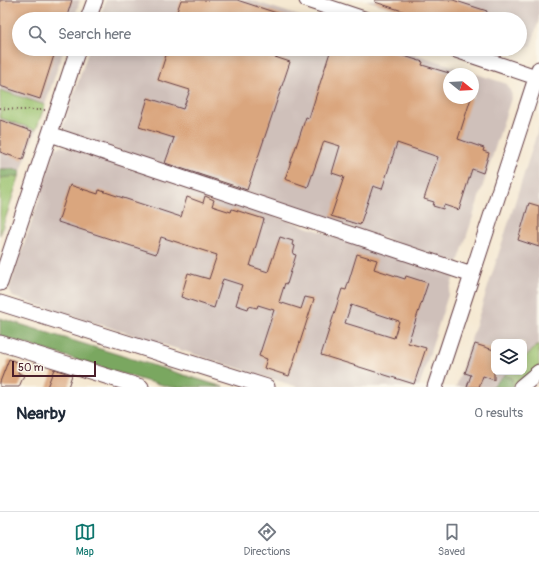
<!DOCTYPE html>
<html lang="en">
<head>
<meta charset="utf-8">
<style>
	body { margin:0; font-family:Pangolin,sans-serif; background:#f6f6f7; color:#1f2937 }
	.controls { position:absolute; right:12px; bottom:12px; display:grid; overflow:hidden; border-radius:8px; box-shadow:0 2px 10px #0003 }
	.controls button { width:36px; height:36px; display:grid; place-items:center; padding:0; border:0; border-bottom:1px solid #e0e1e3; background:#fff; color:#1f2937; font:20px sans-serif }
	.compass { position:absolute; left:443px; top:68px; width:36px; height:36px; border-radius:50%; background:#fff; box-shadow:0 2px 10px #0003; rotate:108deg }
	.scale { position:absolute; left:12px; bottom:10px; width:84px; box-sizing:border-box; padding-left:4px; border:2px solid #4a1f2b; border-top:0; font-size:11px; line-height:14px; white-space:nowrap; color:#4a1f2b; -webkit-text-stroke:3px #fbf7ec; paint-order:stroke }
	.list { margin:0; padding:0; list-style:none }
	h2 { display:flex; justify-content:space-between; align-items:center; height:52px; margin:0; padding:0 16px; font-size:17px }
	h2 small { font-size:13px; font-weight:400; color:#747a83 }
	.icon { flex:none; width:22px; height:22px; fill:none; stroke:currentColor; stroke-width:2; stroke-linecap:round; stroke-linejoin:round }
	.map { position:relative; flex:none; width:539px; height:387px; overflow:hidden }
	.search { position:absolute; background:#fff; box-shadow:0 2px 10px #0003; left:12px; right:12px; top:12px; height:44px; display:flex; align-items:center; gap:10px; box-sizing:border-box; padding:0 14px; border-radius:22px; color:#747a83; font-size:15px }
	.sheet { height:124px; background:#fff }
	nav { display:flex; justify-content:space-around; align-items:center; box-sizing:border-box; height:56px; border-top:1px solid #e0e1e3; background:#fff; font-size:11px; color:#747a83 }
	nav a { display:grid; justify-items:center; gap:2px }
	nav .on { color:#0f766e }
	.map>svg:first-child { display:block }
	.industrial { fill:#cfc0ba; fill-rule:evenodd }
	.green { fill:#99c16c; stroke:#72704c }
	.forest { fill:#7aa760; stroke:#626346 }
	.building { fill:#daa67e; fill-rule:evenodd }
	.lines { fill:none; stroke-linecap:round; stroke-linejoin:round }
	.minor-casing { stroke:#643d44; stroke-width:17 }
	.path { stroke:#643d44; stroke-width:2; stroke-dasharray:1 3; stroke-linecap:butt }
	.minor { stroke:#fff; stroke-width:15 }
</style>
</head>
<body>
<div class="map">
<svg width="539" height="387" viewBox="0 0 539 387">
	<rect width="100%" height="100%" fill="#fbf7ec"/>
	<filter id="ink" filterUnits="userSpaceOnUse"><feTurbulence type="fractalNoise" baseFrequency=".025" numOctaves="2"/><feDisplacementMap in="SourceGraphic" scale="8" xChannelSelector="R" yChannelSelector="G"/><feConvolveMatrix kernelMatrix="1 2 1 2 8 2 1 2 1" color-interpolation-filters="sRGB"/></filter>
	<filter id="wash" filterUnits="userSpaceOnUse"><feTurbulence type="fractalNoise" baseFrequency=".012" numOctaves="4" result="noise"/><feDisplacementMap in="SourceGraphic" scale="16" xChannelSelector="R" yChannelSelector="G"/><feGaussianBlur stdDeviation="0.9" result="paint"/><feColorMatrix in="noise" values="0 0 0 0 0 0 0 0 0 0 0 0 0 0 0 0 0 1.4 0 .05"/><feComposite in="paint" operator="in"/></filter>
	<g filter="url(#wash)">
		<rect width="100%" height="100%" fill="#f5e8d1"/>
		<!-- industrial -->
		<path class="industrial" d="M 0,0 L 80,0 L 74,19 L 19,19 L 19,49 L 64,49 L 45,105 L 0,90 Z
			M 106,0 L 250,0 L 308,19 L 99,19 Z
			M 366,0 L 539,0 L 539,20 L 531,45 L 520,51 L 512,49 L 520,49 L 520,19 L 423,19 Z
			M 89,49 L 400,49 L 507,84 L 512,95 L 458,263 L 67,133 L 63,127 ZM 449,74 L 473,74 L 473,98 L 449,98 Z
			M 0,118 L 36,130 L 21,171 L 12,169 L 0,169 Z
			M 539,127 L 539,344 L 524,358 L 524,342 L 494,342 L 494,372 L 508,372 L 492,387 L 456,387 Z
			M 64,146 L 454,276 L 419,387 L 298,387 L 13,297 L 9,290 L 56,148 Z"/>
		<!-- green -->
		<path class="green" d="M 0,90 L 45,105 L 36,130 L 0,118 Z
			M 0,169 L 12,169 L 21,171 L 0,235 Z
			M 539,344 L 539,367 L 513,387 L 512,379 L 504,375 L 508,372 L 524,372 L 524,358 Z"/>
		<!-- forest -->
		<path class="forest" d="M 0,169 L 12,169 L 21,171 L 19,176 L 0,178 Z
			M 0,318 L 223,387 L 171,387 L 146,381 L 0,336 Z
			M 504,375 L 512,379 L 513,387 L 492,387 Z"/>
		<g id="blocks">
			<!-- building -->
			<path class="building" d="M 0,0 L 72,0 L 66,19 L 19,19 L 19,49 L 56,49 L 40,99 L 0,86 Z
				M 181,0 L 237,0 L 289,17 L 288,19 L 246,19 L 233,15 L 232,19 L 217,19 L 203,14 L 201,19 L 178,19 L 179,15 L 176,14 Z
				M 375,0 L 453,0 L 487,11 L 485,19 L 427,19 L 375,2 Z
				M 168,49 L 251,49 L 290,62 L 247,190 L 165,163 L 174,138 L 139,127 L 148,98 L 183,109 L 190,90 L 158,80 Z
				M 331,49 L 382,49 L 423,62 L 422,65 L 449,73 L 449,98 L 471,98 L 458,139 L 484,148 L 483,151 L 489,153 L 483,173 L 472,169 L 459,210 L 444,205 L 443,209 L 433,206 L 434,202 L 424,199 L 438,157 L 397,143 L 382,189 L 373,186 L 360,225 L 331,216 L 344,177 L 332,173 L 340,146 L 324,141 L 308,187 L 285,179 L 306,117 L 309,118 Z
				M 0,120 L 32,131 L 23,160 L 0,152 Z
				M 70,185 L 98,194 L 99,190 L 181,217 L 187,197 L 203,203 L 205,196 L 214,200 L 212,206 L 231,212 L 232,209 L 264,219 L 250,266 L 268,272 L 280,237 L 293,241 L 292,245 L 295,246 L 293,254 L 296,255 L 287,284 L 285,283 L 279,302 L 301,309 L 305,297 L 314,299 L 289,376 L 264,368 L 267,359 L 259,356 L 274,310 L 258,305 L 257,308 L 249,306 L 248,309 L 236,305 L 242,285 L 223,279 L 214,308 L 181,297 L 188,273 L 209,279 L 217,255 L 161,237 L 156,254 L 58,222 Z
				M 529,203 L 539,206 L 539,247 L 518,240 Z
				M 357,254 L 377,260 L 374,269 L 405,279 L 406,276 L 428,283 L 408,343 L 426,348 L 414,384 L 321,355 L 342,289 L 346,290 ZM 351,305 L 399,321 L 394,338 L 345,323 Z
				M 475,344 L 494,350 L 494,380 L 483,376 L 479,387 L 467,387 L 471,375 L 465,373 Z
				M 9,359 L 21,364 L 18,373 L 24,375 L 19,387 L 0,387 L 0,382 Z
				M 54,369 L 72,375 L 68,387 L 47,387 Z"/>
		</g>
	</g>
	<g filter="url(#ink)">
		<use href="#blocks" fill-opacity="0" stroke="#643d44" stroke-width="1"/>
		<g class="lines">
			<!-- minor casing -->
			<g class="minor-casing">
				<path id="minor" d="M 307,0 L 364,19
					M 88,19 L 95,0
					M 453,49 L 539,78
					M 50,134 L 472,275
					M 0,283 L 78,49
					M 0,303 L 267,387
					M 0,343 L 141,387
					M 435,387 L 472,275 L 539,69
					M 521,387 L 539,372"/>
			</g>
			<!-- path -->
			<path class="path" d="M 0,108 L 18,110 L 45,110"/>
			<!-- minor -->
			<use href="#minor" class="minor"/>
		</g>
	</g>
</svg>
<div class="controls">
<button><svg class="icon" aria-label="layers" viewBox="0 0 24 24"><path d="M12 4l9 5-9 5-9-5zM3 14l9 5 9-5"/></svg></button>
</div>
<svg class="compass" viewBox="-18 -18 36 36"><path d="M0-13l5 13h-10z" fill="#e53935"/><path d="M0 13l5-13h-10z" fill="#747a83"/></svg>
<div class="scale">50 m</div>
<div class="search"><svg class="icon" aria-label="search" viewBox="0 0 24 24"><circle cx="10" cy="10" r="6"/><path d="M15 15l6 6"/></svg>Search here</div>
</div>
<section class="sheet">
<h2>Nearby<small>0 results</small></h2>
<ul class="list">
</ul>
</section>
<nav>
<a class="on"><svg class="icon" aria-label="map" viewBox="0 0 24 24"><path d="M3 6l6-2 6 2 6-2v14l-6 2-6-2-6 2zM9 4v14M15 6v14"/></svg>Map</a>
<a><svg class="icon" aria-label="directions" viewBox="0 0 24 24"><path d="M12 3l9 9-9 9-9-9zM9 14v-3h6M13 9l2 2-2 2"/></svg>Directions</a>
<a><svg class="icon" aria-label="saved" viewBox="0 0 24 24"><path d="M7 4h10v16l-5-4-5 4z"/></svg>Saved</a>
</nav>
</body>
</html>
